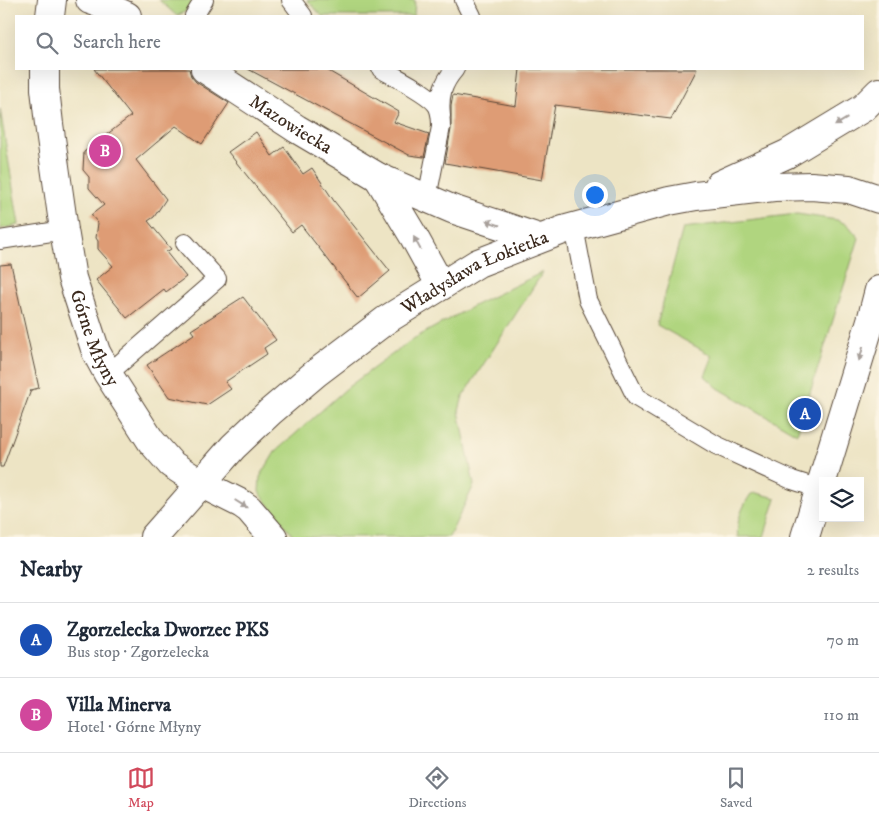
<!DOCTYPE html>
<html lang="en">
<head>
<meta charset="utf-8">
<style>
	body { margin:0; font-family:"IM FELL DW Pica",serif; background:#f6f6f7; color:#1f2937 }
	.controls { position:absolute; right:15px; bottom:15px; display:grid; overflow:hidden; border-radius:0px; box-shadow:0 5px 20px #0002 }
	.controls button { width:45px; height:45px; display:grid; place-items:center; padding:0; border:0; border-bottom:1px solid #e0e1e3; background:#fff; color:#1f2937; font:25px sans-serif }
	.you { position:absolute; left:594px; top:194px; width:18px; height:18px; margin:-12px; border:4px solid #fff; border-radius:50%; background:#1a73e8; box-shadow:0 0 0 8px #1a73e833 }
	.badge { display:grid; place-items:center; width:32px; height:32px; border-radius:50%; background:#d1495b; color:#fff; font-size:16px; font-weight:700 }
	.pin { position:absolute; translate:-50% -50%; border:2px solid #fff; box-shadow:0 1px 5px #0006 }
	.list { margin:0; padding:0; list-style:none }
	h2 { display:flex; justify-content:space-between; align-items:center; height:65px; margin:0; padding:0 20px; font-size:21px }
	h2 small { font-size:16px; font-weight:400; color:#747a83 }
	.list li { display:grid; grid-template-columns:32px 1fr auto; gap:15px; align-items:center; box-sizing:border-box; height:75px; padding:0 20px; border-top:1px solid #e0e1e3 }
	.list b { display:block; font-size:19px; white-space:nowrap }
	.list p { margin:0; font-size:16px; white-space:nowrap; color:#747a83 }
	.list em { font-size:16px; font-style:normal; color:#747a83 }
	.icon { flex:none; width:28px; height:28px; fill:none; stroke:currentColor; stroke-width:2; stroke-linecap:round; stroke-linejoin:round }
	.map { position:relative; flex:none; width:879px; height:537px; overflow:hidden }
	.search { position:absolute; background:#fff; box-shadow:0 5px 20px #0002; left:15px; right:15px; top:15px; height:55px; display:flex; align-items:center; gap:12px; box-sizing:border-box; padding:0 18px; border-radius:0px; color:#747a83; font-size:19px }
	.sheet { height:215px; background:#fff }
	nav { display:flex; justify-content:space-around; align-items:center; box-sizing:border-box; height:70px; border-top:1px solid #e0e1e3; background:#fff; font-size:14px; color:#747a83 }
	nav a { display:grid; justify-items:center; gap:2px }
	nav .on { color:#d1495b }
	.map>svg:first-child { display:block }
	.green { fill:#b0d57f; stroke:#76804e }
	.building { fill:#de9c74 }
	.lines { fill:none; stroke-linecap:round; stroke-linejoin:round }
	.service-casing { stroke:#564637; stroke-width:20 }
	.minor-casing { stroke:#564637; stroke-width:30 }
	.tertiary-casing { stroke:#564637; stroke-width:30 }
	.service { stroke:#fff; stroke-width:18 }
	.minor { stroke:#fff; stroke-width:28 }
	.tertiary { stroke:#fff; stroke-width:28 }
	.oneway { fill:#a79f9a }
	.labels { text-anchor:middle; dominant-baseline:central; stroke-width:5; stroke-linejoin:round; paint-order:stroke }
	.street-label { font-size:19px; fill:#3b2a1e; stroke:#fcf5e5 }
</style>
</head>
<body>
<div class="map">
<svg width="879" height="537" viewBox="0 0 879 537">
	<rect width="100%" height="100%" fill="#fcf5e5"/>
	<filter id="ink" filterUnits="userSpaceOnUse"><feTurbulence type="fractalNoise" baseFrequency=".02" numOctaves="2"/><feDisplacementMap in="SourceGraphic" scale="10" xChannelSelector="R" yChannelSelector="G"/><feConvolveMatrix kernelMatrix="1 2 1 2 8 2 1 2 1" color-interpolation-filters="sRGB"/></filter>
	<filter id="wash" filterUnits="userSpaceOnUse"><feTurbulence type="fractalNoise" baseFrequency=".0096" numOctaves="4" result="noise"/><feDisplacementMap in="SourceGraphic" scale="20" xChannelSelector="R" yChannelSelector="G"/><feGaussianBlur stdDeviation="1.12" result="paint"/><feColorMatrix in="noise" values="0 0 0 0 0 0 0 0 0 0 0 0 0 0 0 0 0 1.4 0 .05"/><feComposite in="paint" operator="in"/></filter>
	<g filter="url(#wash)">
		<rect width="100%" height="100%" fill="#ede4c4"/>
		<!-- green -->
		<path class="green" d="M 159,0 L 193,0 L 186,11 L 177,16 Z
			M 307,0 L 415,0 L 414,16 L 322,16 Z
			M 0,109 L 19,225 L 0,229 Z
			M 797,214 L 837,220 L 848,225 L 859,238 L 797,434 L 718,388 L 705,376 L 711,361 L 711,355 L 657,325 L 683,228 Z
			M 543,272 L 463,396 L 459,411 L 474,485 L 449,537 L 294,537 L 259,492 L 260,477 L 275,452 L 348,387 L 413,339 L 475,305 Z
			M 757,493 L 776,498 L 764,537 L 738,537 C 735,523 743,505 751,494 Z"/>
		<g id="blocks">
			<!-- building -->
			<path class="building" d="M 94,69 L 189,69 L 191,76 L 196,82 L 229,103 L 202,144 L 176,126 L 136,160 L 166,199 L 154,217 L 148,221 L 171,249 L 166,252 L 186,277 L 166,292 L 164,289 L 127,318 L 96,280 L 113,266 L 98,249 L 98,241 L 96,238 L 98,223 L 91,215 L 104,205 L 89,188 L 89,177 L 83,170 L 84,152 L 131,116 Z
				M 248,69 L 325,69 L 399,112 L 394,122 L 429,134 L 424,157 L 409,155 Z
				M 520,69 L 697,69 L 671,119 L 555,105 L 542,180 L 445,163 L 451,129 L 451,106 L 453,95 L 516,106 Z
				M 256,132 L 272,156 L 284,147 L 303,174 L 312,168 L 334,201 L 390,271 L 358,298 L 301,225 L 292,232 L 228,152 Z
				M 11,264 L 39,388 L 31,390 L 3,467 L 0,467 L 0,265 Z
				M 243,297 L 276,340 L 264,348 L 267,354 L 225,382 L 231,389 L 207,405 L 169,397 L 147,365 L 194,334 L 191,330 Z"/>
		</g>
	</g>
	<g filter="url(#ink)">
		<use href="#blocks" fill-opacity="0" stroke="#564637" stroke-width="1"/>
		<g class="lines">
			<!-- service casing -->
			<g class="service-casing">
				<path id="service" d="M 291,0 L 303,16
					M 464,0 L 472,16
					M 194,16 L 204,0
					M 381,69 C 394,76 432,95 438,107 C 441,114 441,120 441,127 L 427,198
					M 441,116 C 439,96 442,84 455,69
					M 574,227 L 588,300 L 636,397 L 716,445 L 792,480 L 820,489
					M 0,240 L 64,230
					M 108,374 L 217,279 L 185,243"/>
			</g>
			<!-- minor casing -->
			<g class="minor-casing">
				<g id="minor">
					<path d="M 90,0 L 96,2 L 127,16"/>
					<path d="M 50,16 L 52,0"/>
					<path id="s1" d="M 45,69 L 45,89 L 49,124 L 64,230 L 72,278 L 96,352 L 108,374 L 151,441 L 171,464 L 200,483 L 242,504 L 249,509 L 273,537"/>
					<path id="s2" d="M 205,69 L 297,129 L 378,177 L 452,209 L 539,238"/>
					<path d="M 378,177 L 414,237 L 441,286"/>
				</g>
			</g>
			<!-- tertiary casing -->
			<g class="tertiary-casing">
				<g id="tertiary">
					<path d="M 719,185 L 787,154 L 853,114 L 863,108 L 879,92"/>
					<path id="s3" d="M 154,537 L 233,447 L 270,412 L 316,373 L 386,320 L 478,263 L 563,230 L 669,201 L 696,196 L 774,187 L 811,186 L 849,189 L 879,199"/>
					<path d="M 805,537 L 872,317 L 879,290"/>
				</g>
			</g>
			<!-- service -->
			<use href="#service" class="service"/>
			<!-- minor -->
			<use href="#minor" class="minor"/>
			<!-- tertiary -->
			<use href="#tertiary" class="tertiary"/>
		</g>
		<!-- one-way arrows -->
		<defs><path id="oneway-solid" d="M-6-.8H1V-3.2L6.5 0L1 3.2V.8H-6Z" transform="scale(1.25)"/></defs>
		<g class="oneway">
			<use href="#oneway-solid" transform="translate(841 122) rotate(149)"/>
			<use href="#oneway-solid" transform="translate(493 223) rotate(-161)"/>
			<use href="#oneway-solid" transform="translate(417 243) rotate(-118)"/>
			<use href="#oneway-solid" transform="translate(861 354) rotate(107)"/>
			<use href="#oneway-solid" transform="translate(241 504) rotate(32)"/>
		</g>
	</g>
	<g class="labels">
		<!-- street labels -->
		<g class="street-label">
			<text stroke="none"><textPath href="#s2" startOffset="102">Mazowiecka</textPath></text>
			<text stroke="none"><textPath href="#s3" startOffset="420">Władysława Łokietka</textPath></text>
			<text stroke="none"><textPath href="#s1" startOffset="275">Górne Młyny</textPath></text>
		</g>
	</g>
</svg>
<div class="controls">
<button><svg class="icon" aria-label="layers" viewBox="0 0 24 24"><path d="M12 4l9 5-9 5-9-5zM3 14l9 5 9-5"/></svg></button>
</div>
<div class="you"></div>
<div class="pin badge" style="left:805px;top:414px;background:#1a4fb4">A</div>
<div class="pin badge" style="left:105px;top:151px;background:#d1479c">B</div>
<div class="search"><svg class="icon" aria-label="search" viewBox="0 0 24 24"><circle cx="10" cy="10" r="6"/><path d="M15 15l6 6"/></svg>Search here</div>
</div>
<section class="sheet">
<h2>Nearby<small>2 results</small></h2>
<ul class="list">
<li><span class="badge" style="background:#1a4fb4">A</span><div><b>Zgorzelecka Dworzec PKS</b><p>Bus stop · Zgorzelecka</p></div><em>70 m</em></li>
<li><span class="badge" style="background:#d1479c">B</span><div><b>Villa Minerva</b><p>Hotel · Górne Młyny</p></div><em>110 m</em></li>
</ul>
</section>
<nav>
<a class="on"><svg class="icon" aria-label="map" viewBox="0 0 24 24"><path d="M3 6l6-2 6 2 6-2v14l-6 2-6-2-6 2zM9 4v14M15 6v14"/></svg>Map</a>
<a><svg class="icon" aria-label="directions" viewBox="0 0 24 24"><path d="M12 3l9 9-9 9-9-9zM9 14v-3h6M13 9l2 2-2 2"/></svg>Directions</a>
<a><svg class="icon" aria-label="saved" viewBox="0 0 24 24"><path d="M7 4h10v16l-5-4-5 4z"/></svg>Saved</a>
</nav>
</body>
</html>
